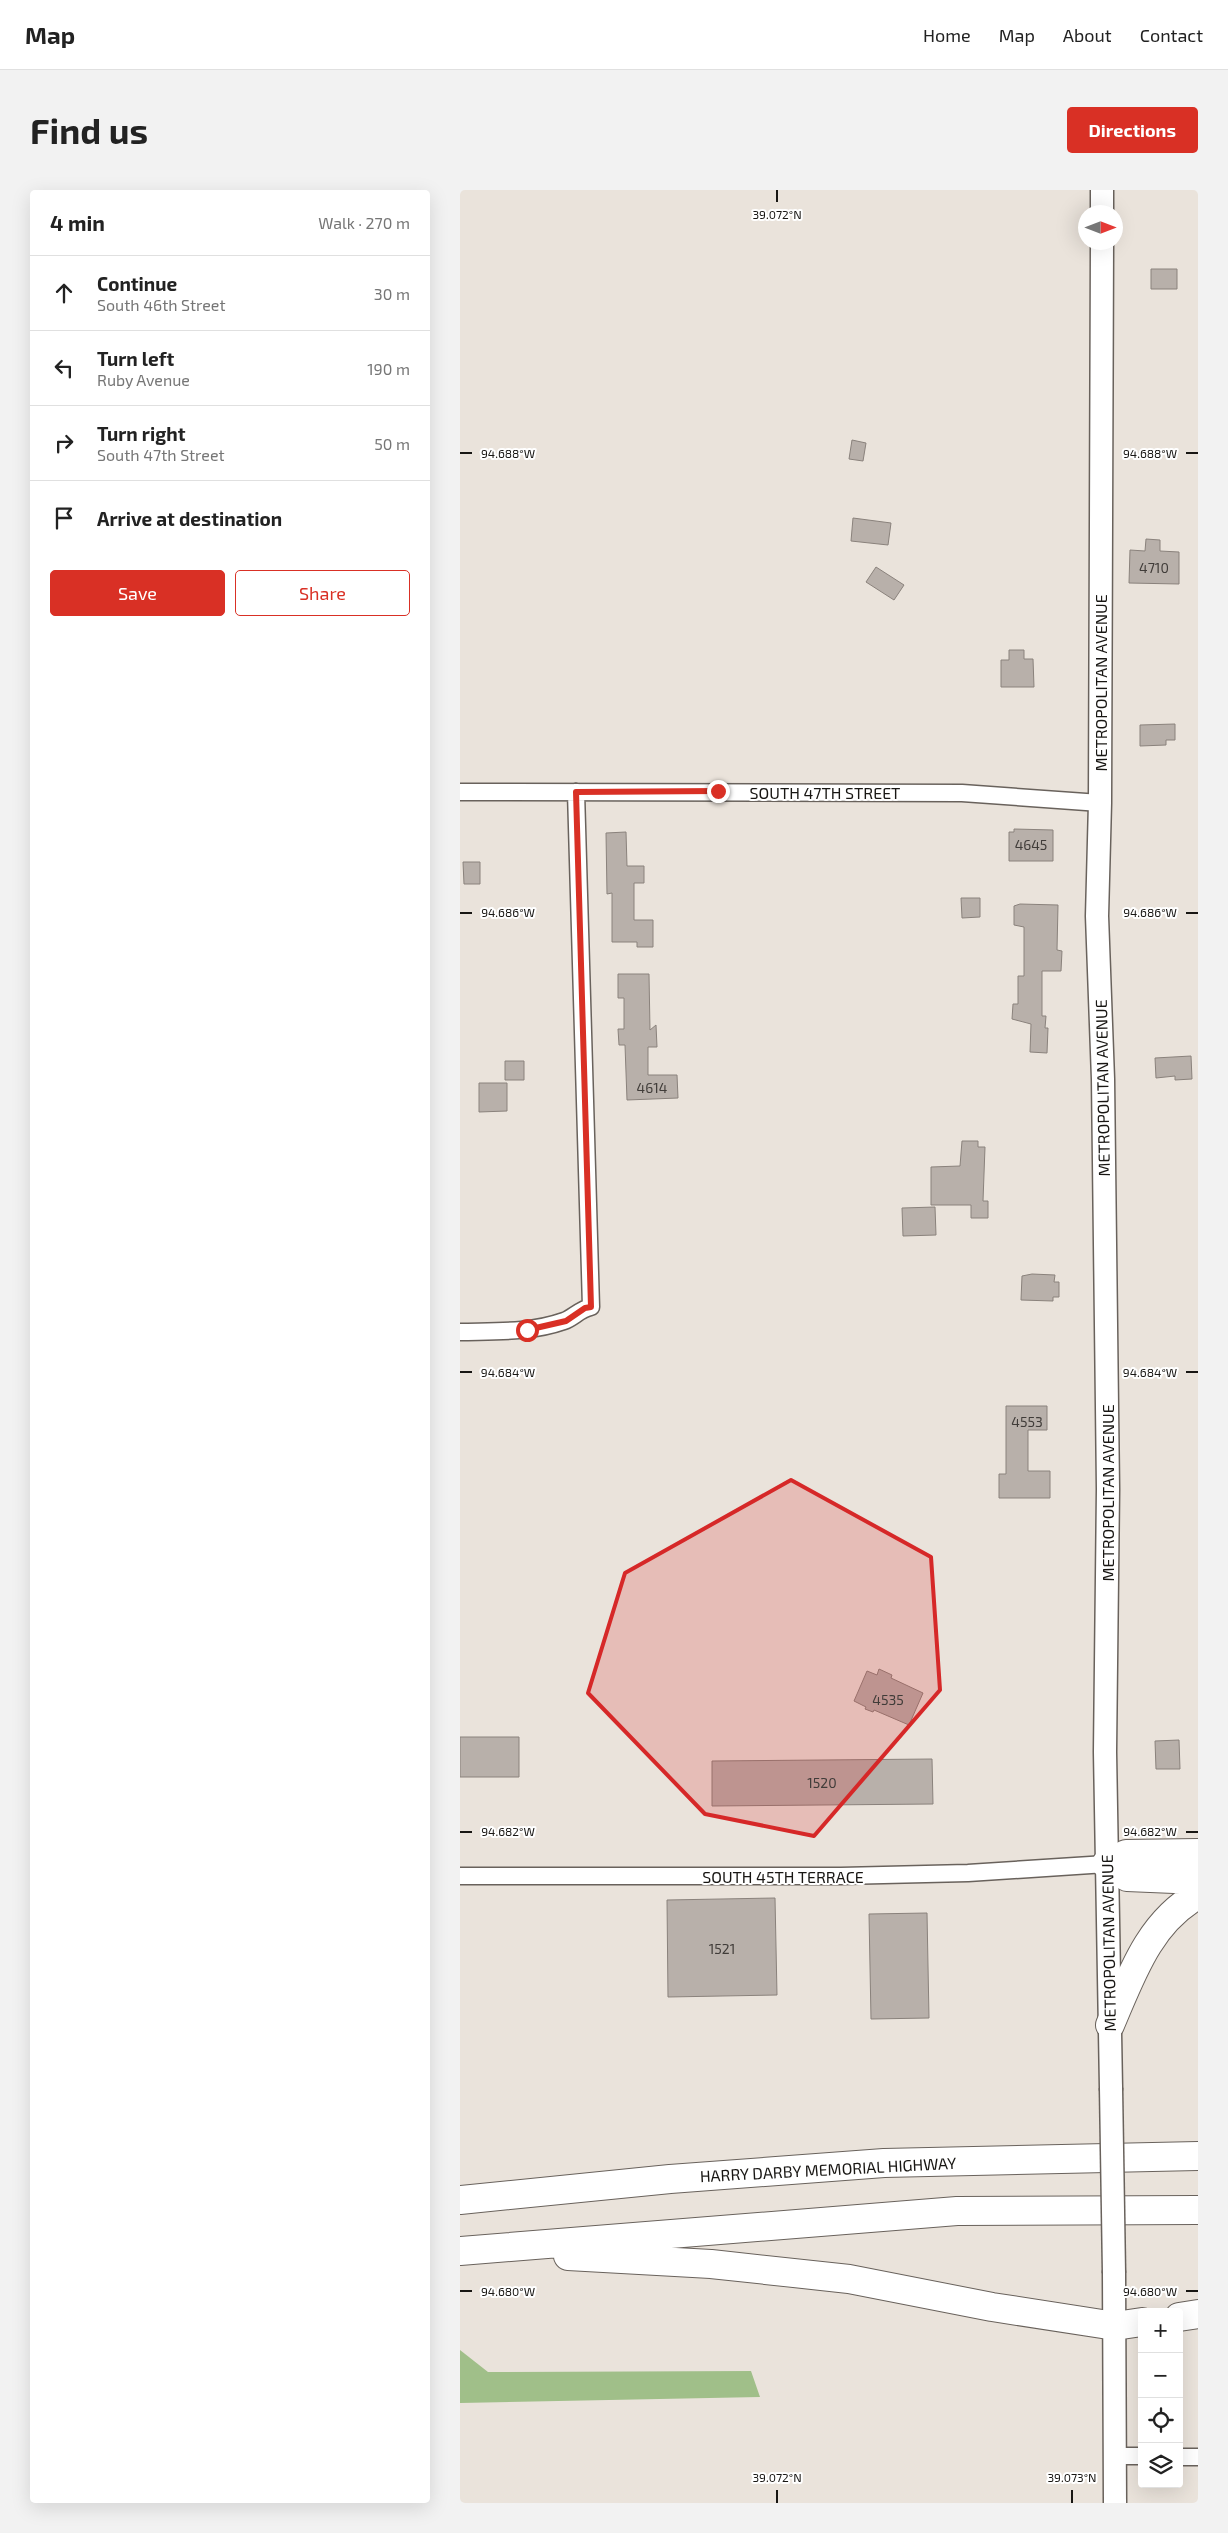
<!DOCTYPE html>
<html lang="en">
<head>
<meta charset="utf-8">
<style>
	body { margin:0; font-family:"Exo 2",sans-serif; background:#f2f2f2; color:#222 }
	.controls { position:absolute; right:15px; bottom:15px; display:grid; overflow:hidden; border-radius:5px; box-shadow:0 5px 20px #0002 }
	.controls button { width:45px; height:45px; display:grid; place-items:center; padding:0; border:0; border-bottom:1px solid #e0e0e0; background:#fff; color:#222; font:25px sans-serif }
	.compass { position:absolute; left:618px; top:15px; width:45px; height:45px; border-radius:50%; background:#fff; box-shadow:0 5px 20px #0002; rotate:90deg }
	.stop { position:absolute; width:15px; height:15px; margin:-11px; border:4px solid #d93025; border-radius:50%; background:#fff }
	.stop.end { background:#d93025; border-color:#fff; box-shadow:0 1px 5px #0008 }
	.list { margin:0; padding:0; list-style:none }
	h2 { display:flex; justify-content:space-between; align-items:center; height:65px; margin:0; padding:0 20px; font-size:21px }
	h2 small { font-size:16px; font-weight:400; color:#767676 }
	.list li { display:grid; grid-template-columns:32px 1fr auto; gap:15px; align-items:center; box-sizing:border-box; height:75px; padding:0 20px; border-top:1px solid #e0e0e0 }
	.list b { display:block; font-size:19px; white-space:nowrap }
	.list p { margin:0; font-size:16px; white-space:nowrap; color:#767676 }
	.list em { font-size:16px; font-style:normal; color:#767676 }
	.actions { display:flex; gap:10px; padding:15px 20px }
	.actions a { flex:1; padding:11px 0; border:1px solid #d93025; border-radius:5px; text-align:center; font-size:18px; color:#d93025 }
	.actions .main { background:#d93025; color:#fff }
	.icon { flex:none; width:28px; height:28px; fill:none; stroke:currentColor; stroke-width:2; stroke-linecap:round; stroke-linejoin:round }
	.map { position:relative; flex:none; width:738px; height:2313px; overflow:hidden; border-radius:5px }
	header { display:flex; align-items:center; gap:30px; box-sizing:border-box; height:70px; padding:0 25px; background:#fff; border-bottom:1px solid #e0e0e0 }
	header strong { font-size:24px }
	nav { display:flex; gap:28px; margin-inline-start:auto; font-size:18px }
	.intro { display:flex; align-items:center; justify-content:space-between; box-sizing:border-box; height:120px; padding:0 30px }
	h1 { margin:0; font-size:35px }
	.button { padding:12px 22px; border-radius:5px; background:#d93025; color:#fff; font-size:18px; font-weight:700 }
	main { display:flex; gap:30px; padding:0 30px }
	aside { flex:1; background:#fff; border-radius:5px; box-shadow:0 5px 20px #0002 }
	.map>svg:first-child { display:block }
	.forest { fill:#a0bf89 }
	.building { fill:#b8b0aa; stroke:#8a827c }
	.lines { fill:none; stroke-linecap:round; stroke-linejoin:round }
	.street-casing { stroke:#69625c; stroke-width:19 }
	.secondary-casing { stroke:#69625c; stroke-width:25 }
	.highway-casing { stroke:#69625c; stroke-width:30 }
	.street { stroke:#fff; stroke-width:16 }
	.secondary { stroke:#fff; stroke-width:22 }
	.highway { stroke:#fff; stroke-width:28 }
	.secondary-bridge-casing { stroke:#69625c; stroke-width:25; stroke-linecap:butt }
	.secondary-bridge { stroke:#fff; stroke-width:22 }
	.route { stroke:#d93025; stroke-width:6 }
	.marked { fill:#d62828; fill-opacity:0.2; stroke:#d62828; stroke-width:4; stroke-linejoin:round }
	.ticks { fill:none; stroke:#181613; stroke-width:2 }
	.labels { text-anchor:middle; dominant-baseline:central; stroke-width:4; stroke-linejoin:round; paint-order:stroke }
	.number-label { font-size:14px; fill:#403c39 }
	.street-label { font-size:16px; fill:#181613; stroke:#fff }
	.ticks-label { font-size:12px; text-anchor:middle; fill:#181613; stroke:#fff; stroke-width:4; stroke-linejoin:round; paint-order:stroke }
</style>
</head>
<body>
<header>
<strong>Map</strong>
<nav><a>Home</a><a>Map</a><a>About</a><a>Contact</a></nav>
</header>
<div class="intro"><h1>Find us</h1><a class="button">Directions</a></div>
<main>
<aside>
<h2>4 min<small>Walk · 270 m</small></h2>
<ul class="list">
<li><svg class="icon" aria-label="ahead" viewBox="0 0 24 24"><path d="M12 20V5M6 11l6-6 6 6"/></svg><div><b>Continue</b><p>South 46th Street</p></div><em>30 m</em></li>
<li><svg class="icon" aria-label="left" viewBox="0 0 24 24"><path d="M17 20v-9H6M10 6l-5 5 5 5"/></svg><div><b>Turn left</b><p>Ruby Avenue</p></div><em>190 m</em></li>
<li><svg class="icon" aria-label="right" viewBox="0 0 24 24"><path d="M7 20v-9h11M14 6l5 5-5 5"/></svg><div><b>Turn right</b><p>South 47th Street</p></div><em>50 m</em></li>
<li><svg class="icon" aria-label="arrive" viewBox="0 0 24 24"><path d="M6 21V4h12l-3 4 3 4H6"/></svg><div><b>Arrive at destination</b></div></li>
</ul>
<div class="actions"><a class="main">Save</a><a>Share</a></div>
</aside>
<div class="map">
<svg width="738" height="2313" viewBox="0 0 738 2313">
	<rect width="100%" height="100%" fill="#eae3db"/>
	<!-- forest -->
	<path class="forest" d="M 0,2160 L 28,2182 L 291,2181 L 300,2207 L 0,2213 Z"/>
	<!-- building -->
	<path class="building" d="M 691,79 L 717,79 L 717,99 L 691,99 Z
		M 392,250 L 406,253 L 403,271 L 389,269 Z
		M 393,328 L 431,333 L 428,355 L 391,351 Z
		M 686,349 L 700,350 L 700,361 L 719,362 L 719,394 L 669,393 L 670,360 L 685,361 Z
		M 416,377 L 444,395 L 434,410 L 406,392 Z
		M 549,460 L 564,460 L 564,469 L 573,469 L 574,497 L 541,497 L 541,470 L 549,470 Z
		M 715,534 L 715,550 L 706,550 L 706,555 L 680,556 L 680,535 Z
		M 554,639 L 593,640 L 593,671 L 549,671 L 549,642 L 554,642 Z
		M 166,642 L 167,676 L 184,676 L 184,693 L 174,693 L 174,730 L 193,730 L 193,757 L 177,757 L 177,752 L 152,752 L 152,703 L 147,704 L 146,643 Z
		M 3,672 L 20,672 L 20,694 L 4,694 Z
		M 501,708 L 520,708 L 520,727 L 502,728 Z
		M 560,714 L 598,715 L 597,760 L 602,761 L 601,781 L 582,781 L 582,826 L 586,826 L 585,838 L 588,838 L 587,863 L 570,862 L 571,834 L 552,829 L 553,814 L 558,814 L 558,786 L 564,786 L 564,737 L 554,735 L 554,716 Z
		M 158,784 L 189,784 L 190,840 L 196,835 L 197,857 L 188,857 L 188,885 L 217,885 L 218,908 L 167,910 L 165,855 L 159,855 L 158,839 L 164,839 L 164,808 L 158,808 Z
		M 731,866 L 732,889 L 715,890 L 715,886 L 696,888 L 695,868 Z
		M 45,871 L 64,871 L 64,890 L 45,890 Z
		M 19,893 L 47,893 L 47,921 L 19,922 Z
		M 502,951 L 518,951 L 518,957 L 525,957 L 523,1011 L 528,1011 L 528,1028 L 511,1028 L 511,1015 L 471,1015 L 471,977 L 500,976 Z
		M 475,1017 L 476,1045 L 443,1046 L 442,1018 Z
		M 572,1084 L 595,1085 L 594,1092 L 599,1092 L 599,1107 L 593,1107 L 593,1111 L 561,1110 L 562,1086 Z
		M 546,1216 L 587,1216 L 587,1240 L 568,1240 L 568,1281 L 590,1281 L 590,1308 L 539,1308 L 539,1284 L 546,1284 Z
		M 419,1479 L 432,1485 L 431,1488 L 463,1503 L 449,1535 L 414,1520 L 413,1522 L 405,1519 L 406,1517 L 394,1511 L 407,1481 L 417,1485 Z
		M 0,1547 L 59,1547 L 59,1587 L 0,1587 Z
		M 719,1550 L 720,1579 L 696,1579 L 695,1551 Z
		M 472,1569 L 473,1614 L 252,1616 L 252,1571 Z
		M 315,1708 L 317,1805 L 208,1807 L 207,1710 Z
		M 467,1723 L 469,1828 L 411,1829 L 409,1724 Z"/>
	<g class="lines">
		<!-- street casing -->
		<g class="street-casing">
			<path id="street" d="M 0,602 L 502,603 L 640,613
				M 0,1142 C 35,1141 70,1143 104,1131 C 113,1128 120,1119 131,1117 L 116,602
				M 0,1686 L 381,1686 L 508,1683 L 646,1674
				M 654,2266 L 682,2266
				M 719,2267 L 738,2267"/>
		</g>
		<!-- secondary casing -->
		<g class="secondary-casing">
			<path id="secondary" d="M 642,22 L 642,0
				M 642,52 L 640,613 L 637,726 L 643,889 L 648,1299 L 645,1562 L 651,1898
				M 654,2083 L 655,2313"/>
		</g>
		<!-- highway casing -->
		<g class="highway-casing">
			<path id="highway" d="M 646,1674 L 667,1687 L 738,1690
				M 646,1674 L 666,1664 L 738,1663
				M 650,1835 C 671,1786 689,1732 738,1705
				M 0,2010 L 210,1989 L 424,1973 L 738,1966
				M 0,2061 L 497,2021 L 738,2020
				M 108,2066 L 251,2074 L 389,2089 L 532,2117 L 655,2136 L 682,2132
				M 719,2127 L 738,2124"/>
		</g>
		<!-- street -->
		<use href="#street" class="street"/>
		<!-- secondary -->
		<use href="#secondary" class="secondary"/>
		<!-- highway -->
		<use href="#highway" class="highway"/>
		<!-- secondary-bridge casing -->
		<g class="secondary-bridge-casing">
			<path id="secondary-bridge" d="M 651,1898 L 654,2083"/>
		</g>
		<!-- secondary-bridge -->
		<use href="#secondary-bridge" class="secondary-bridge"/>
	</g>
	<g class="lines">
		<!-- route -->
		<path class="route" d="M 67,1140 L 106,1131 L 125,1118 L 131,1117 L 116,602 L 258,601"/>
	</g>
	<!-- marked area -->
	<path class="marked" d="M 331,1290 L 471,1367 L 480,1500 L 354,1646 L 245,1624 L 128,1503 L 165,1383 Z"/>
	<!-- ticks -->
	<path class="ticks" d="M 317,0 L 317,12M 0,263 L 12,263M 726,263 L 738,263M 0,723 L 12,723M 726,723 L 738,723M 0,1182 L 12,1182M 726,1182 L 738,1182M 0,1642 L 12,1642M 726,1642 L 738,1642M 0,2101 L 12,2101M 726,2101 L 738,2101M 317,2300 L 317,2313M 612,2300 L 612,2313"/>
	<g class="labels">
		<!-- number labels -->
		<g class="number-label">
			<text x="694" y="377">4710</text>
			<text x="571" y="654">4645</text>
			<text x="192" y="897">4614</text>
			<text x="567" y="1231">4553</text>
			<text x="428" y="1509">4535</text>
			<text x="362" y="1592">1520</text>
			<text x="262" y="1758">1521</text>
		</g>
		<!-- street labels -->
		<g class="street-label">
			<text transform="translate(640 493) rotate(-90)">METROPOLITAN AVENUE</text>
			<text x="365" y="602">SOUTH 47TH STREET</text>
			<text transform="translate(642 898) rotate(-91)">METROPOLITAN AVENUE</text>
			<text transform="translate(647 1303) rotate(-90)">METROPOLITAN AVENUE</text>
			<text x="323" y="1686">SOUTH 45TH TERRACE</text>
			<text transform="translate(648 1753) rotate(-91)">METROPOLITAN AVENUE</text>
			<text transform="translate(368 1979) rotate(-3)">HARRY DARBY MEMORIAL HIGHWAY</text>
		</g>
	</g>
	<g class="ticks-label">
		<text x="317" y="29">39.072°N</text>
		<text x="690" y="268">94.688°W</text>
		<text x="48" y="268">94.688°W</text>
		<text x="48" y="727">94.686°W</text>
		<text x="690" y="727">94.686°W</text>
		<text x="690" y="1187">94.684°W</text>
		<text x="48" y="1187">94.684°W</text>
		<text x="48" y="1646">94.682°W</text>
		<text x="690" y="1646">94.682°W</text>
		<text x="690" y="2106">94.680°W</text>
		<text x="48" y="2106">94.680°W</text>
		<text x="317" y="2292">39.072°N</text>
		<text x="612" y="2292">39.073°N</text>
	</g>
</svg>
<div class="controls">
<button>+</button>
<button>−</button>
<button><svg class="icon" aria-label="locate" viewBox="0 0 24 24"><circle cx="12" cy="12" r="6"/><path d="M12 2v4M12 18v4M2 12h4M18 12h4"/></svg></button>
<button><svg class="icon" aria-label="layers" viewBox="0 0 24 24"><path d="M12 4l9 5-9 5-9-5zM3 14l9 5 9-5"/></svg></button>
</div>
<svg class="compass" viewBox="-18 -18 36 36"><path d="M0-13l5 13h-10z" fill="#e53935"/><path d="M0 13l5-13h-10z" fill="#767676"/></svg>
<div class="stop" style="left:67px;top:1140px"></div>
<div class="stop end" style="left:258px;top:601px"></div>
</div>
</main>
</body>
</html>
